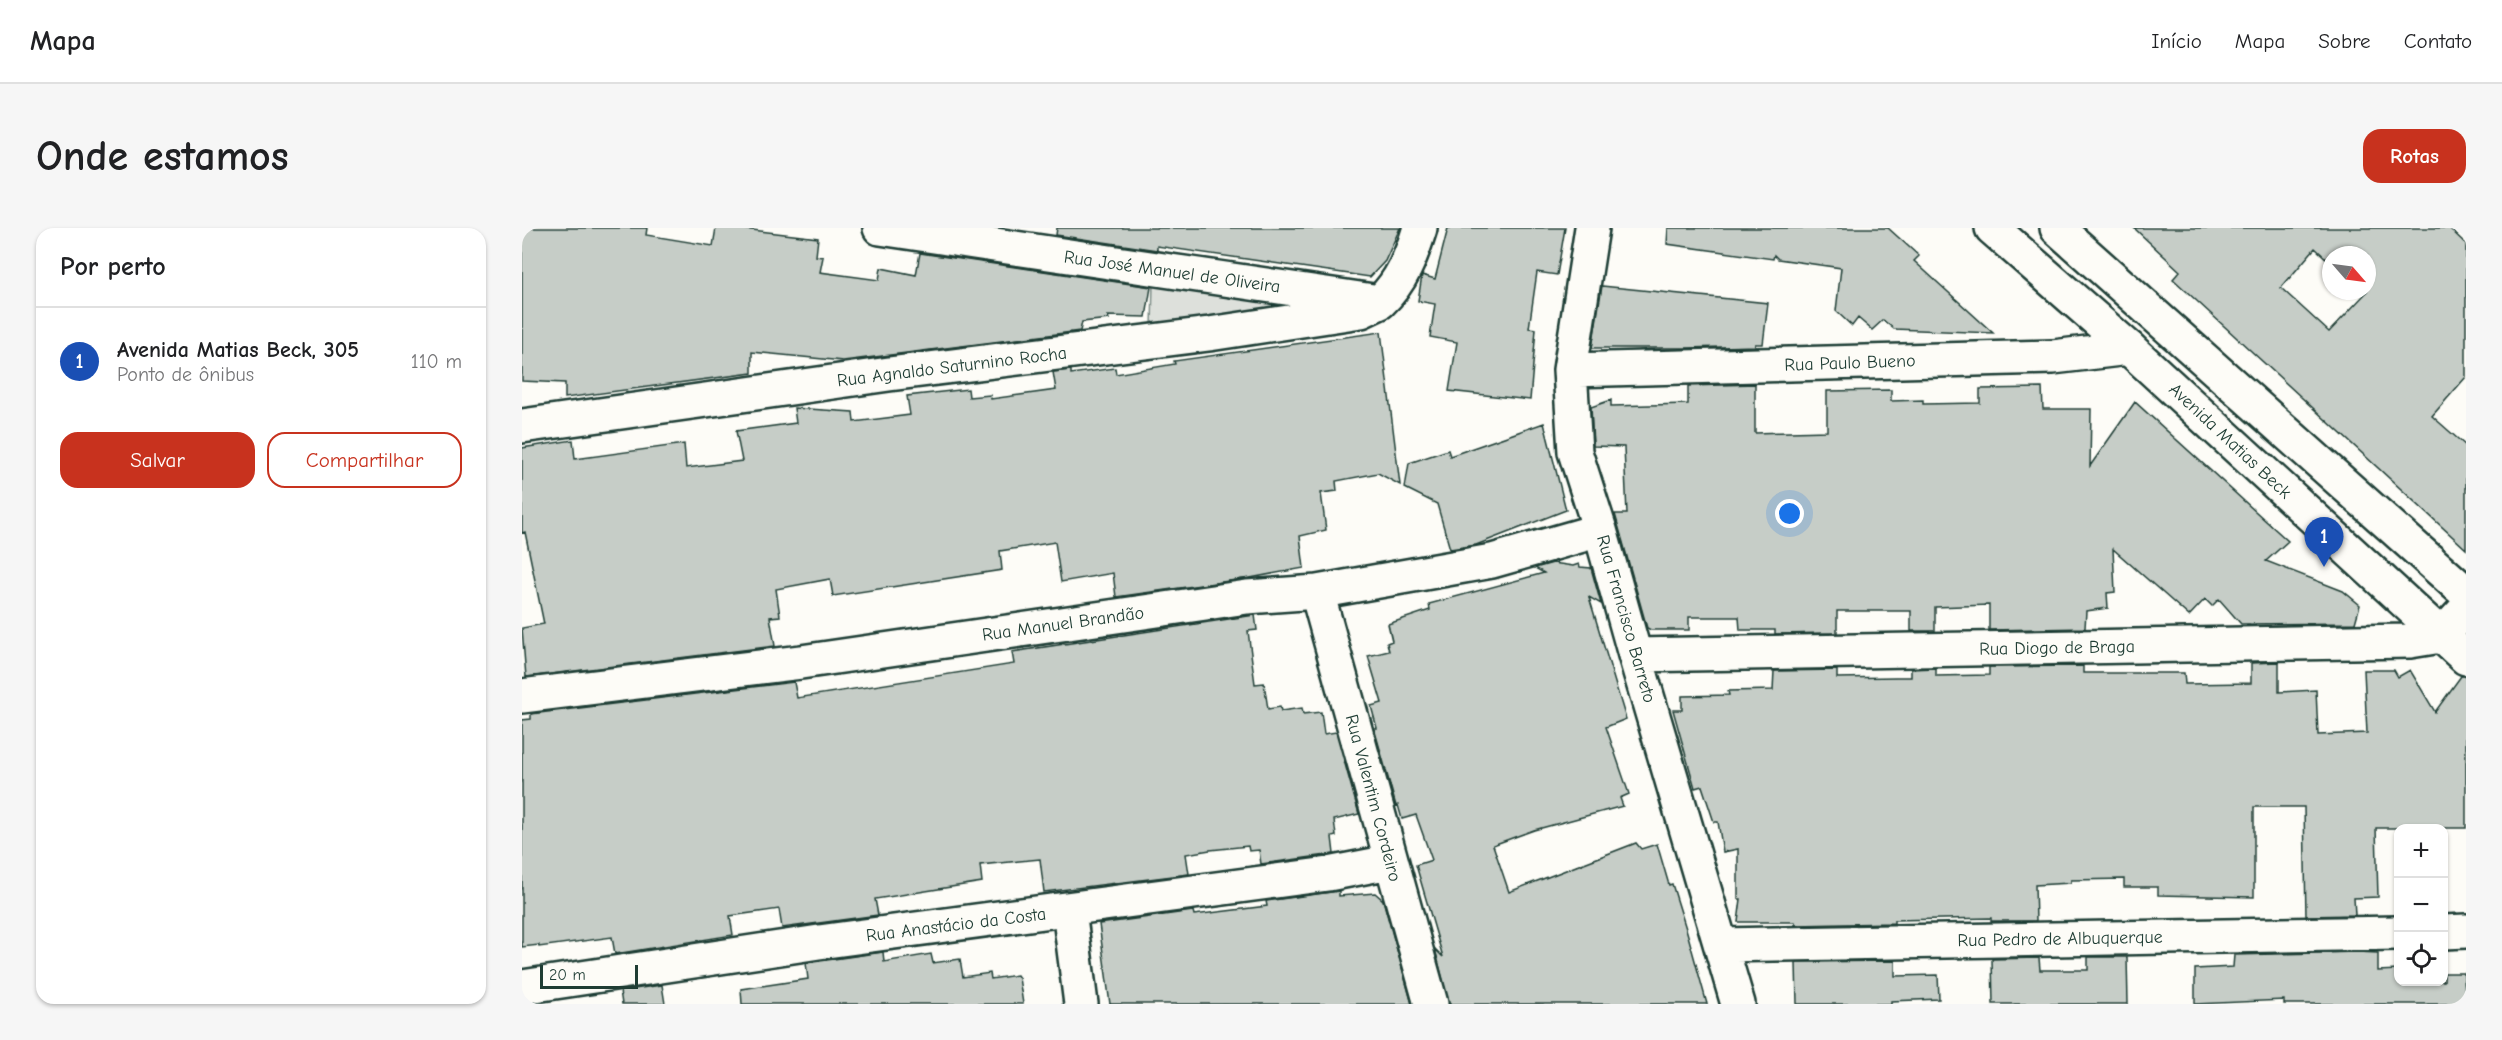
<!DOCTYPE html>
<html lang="pt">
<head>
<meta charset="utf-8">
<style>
	body { margin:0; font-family:"Comic Neue",sans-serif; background:#f6f6f6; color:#202124 }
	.controls { position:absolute; right:18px; bottom:18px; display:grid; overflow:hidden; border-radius:12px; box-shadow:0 2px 4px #0004 }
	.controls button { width:54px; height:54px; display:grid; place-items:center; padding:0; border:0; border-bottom:2px solid #e0e0e0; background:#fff; color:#202124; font:30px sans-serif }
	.compass { position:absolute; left:1800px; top:18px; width:54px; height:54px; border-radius:50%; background:#fff; box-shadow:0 2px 4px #0004; rotate:118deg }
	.scale { position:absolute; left:18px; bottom:15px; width:98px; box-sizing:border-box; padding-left:6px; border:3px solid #1f3d34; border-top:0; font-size:16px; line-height:21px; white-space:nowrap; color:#1f3d34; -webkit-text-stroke:4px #fdfcf7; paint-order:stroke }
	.you { position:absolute; left:1268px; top:286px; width:21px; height:21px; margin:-15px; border:4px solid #fff; border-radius:50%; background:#1a73e8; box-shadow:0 0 0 9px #1a73e833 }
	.badge { display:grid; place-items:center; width:39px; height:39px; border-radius:50%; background:#c8321e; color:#fff; font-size:20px; font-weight:700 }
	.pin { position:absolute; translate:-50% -50px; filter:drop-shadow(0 2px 3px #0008) }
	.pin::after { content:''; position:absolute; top:32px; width:21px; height:18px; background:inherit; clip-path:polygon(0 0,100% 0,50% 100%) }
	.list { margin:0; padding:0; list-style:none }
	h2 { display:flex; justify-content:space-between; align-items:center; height:78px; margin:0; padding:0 24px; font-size:26px }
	h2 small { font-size:20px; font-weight:400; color:#757577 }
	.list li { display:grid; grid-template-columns:39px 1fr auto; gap:18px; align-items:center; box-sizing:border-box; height:108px; padding:0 24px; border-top:2px solid #e0e0e0 }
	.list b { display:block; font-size:22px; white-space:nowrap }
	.list p { margin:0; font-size:20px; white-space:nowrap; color:#757577 }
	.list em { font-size:20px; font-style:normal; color:#757577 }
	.actions { display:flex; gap:12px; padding:18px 24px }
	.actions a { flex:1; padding:14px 0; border:2px solid #c8321e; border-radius:18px; text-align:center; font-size:21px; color:#c8321e }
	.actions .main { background:#c8321e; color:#fff }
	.icon { flex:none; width:33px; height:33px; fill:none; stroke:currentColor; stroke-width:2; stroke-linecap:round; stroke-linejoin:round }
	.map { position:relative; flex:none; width:1944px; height:776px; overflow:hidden; border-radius:18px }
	header { display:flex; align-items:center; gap:36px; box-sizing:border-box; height:84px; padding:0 30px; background:#fff; border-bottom:2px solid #e0e0e0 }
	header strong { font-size:28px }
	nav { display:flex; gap:33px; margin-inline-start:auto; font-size:21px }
	.intro { display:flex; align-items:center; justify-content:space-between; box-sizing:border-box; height:144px; padding:0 36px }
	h1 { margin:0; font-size:42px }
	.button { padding:15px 27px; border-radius:18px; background:#c8321e; color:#fff; font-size:21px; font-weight:700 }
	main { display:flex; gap:36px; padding:0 36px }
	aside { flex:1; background:#fff; border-radius:18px; box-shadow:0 2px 4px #0004 }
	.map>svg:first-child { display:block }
	.green { fill:#dde0db; stroke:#7e8e88; stroke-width:1.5 }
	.building { fill:#c6cdc7; stroke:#1f3d34; stroke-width:1.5; fill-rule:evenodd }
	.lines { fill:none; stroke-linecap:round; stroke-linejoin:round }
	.street-casing { stroke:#1f3d34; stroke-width:38 }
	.primary-casing { stroke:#1f3d34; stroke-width:38 }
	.street { stroke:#fdfcf7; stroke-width:33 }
	.primary { stroke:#fdfcf7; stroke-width:33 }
	.labels { text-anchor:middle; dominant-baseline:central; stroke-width:6; stroke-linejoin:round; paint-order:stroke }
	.street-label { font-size:18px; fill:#1f3d34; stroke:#fdfcf7 }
</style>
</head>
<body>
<header>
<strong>Mapa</strong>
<nav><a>Início</a><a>Mapa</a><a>Sobre</a><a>Contato</a></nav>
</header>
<div class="intro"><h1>Onde estamos</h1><a class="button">Rotas</a></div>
<main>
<aside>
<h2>Por perto<small></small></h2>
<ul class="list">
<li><span class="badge" style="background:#1a4fb4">1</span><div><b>Avenida Matias Beck, 305</b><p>Ponto de ônibus</p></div><em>110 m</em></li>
</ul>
<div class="actions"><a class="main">Salvar</a><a>Compartilhar</a></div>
</aside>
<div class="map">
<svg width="1944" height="776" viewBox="0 0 1944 776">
	<rect width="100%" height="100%" fill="#fdfcf7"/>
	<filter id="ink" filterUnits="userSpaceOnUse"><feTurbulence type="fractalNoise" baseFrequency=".0167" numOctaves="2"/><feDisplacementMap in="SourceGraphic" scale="12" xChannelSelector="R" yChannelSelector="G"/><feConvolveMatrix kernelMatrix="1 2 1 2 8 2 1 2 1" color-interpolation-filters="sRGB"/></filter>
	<g filter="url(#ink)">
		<!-- green -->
		<path class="green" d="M 631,53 L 799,77 L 630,102 Z"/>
		<!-- building -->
		<path class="building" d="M 0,0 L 125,0 L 124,7 L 191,18 L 194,0 L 213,0 L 296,10 L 294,28 L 301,29 L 298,44 L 357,52 L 359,40 L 394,47 L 398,25 L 629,59 L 624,89 L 586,88 L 587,91 L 560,94 L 558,103 L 321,133 L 230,124 L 230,145 L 43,170 L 43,155 L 0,153 Z
			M 535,0 L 878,0 L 863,33 L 848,49 L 635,18 L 635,22 L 534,7 Z
			M 926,0 L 1043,0 L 1035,47 L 1015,44 L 1007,100 L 1014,101 L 1008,172 L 927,163 L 935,114 L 908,109 L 913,76 L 896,73 L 900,47 L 913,51 Z
			M 1146,0 L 1366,0 L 1397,28 L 1392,33 L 1471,105 L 1372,101 L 1361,92 L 1350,102 L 1336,90 L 1330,98 L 1314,83 L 1319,40 L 1256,31 L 1252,27 L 1251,31 L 1145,16 Z
			M 1612,0 L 1927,0 L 1944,16 L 1944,149 L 1910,188 L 1944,218 L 1944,321 L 1651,51 L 1658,43 ZM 1793,20 L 1809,35 L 1809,27 L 1845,27 L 1845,63 L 1841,63 L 1844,65 L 1807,104 L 1759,60 Z
			M 1080,58 L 1246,75 L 1241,116 L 1233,116 L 1233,118 L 1165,120 L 1070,120 Z
			M 859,104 L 878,257 L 856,245 L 814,253 L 815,263 L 799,265 L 804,302 L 778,308 L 782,340 L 728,350 L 594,369 L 591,345 L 539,354 L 533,314 L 478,323 L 480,342 L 311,368 L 308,351 L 254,361 L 258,388 L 248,389 L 253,418 L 4,449 L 0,400 L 22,396 L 3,304 L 0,305 L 0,220 L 51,212 L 53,231 L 162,216 L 164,240 L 220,233 L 214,203 L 274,195 L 272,180 L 331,184 L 332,194 L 388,187 L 385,168 L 446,161 L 447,169 L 468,167 L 469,171 L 534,162 L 531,144 L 549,142 L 549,146 L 593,140 L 594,146 L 653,136 L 652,133 Z
			M 1233,156 L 1233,205 L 1305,203 L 1305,163 L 1369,162 L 1369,173 L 1401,172 L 1401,176 L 1458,175 L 1458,161 L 1520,160 L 1521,181 L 1569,181 L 1568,238 L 1613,174 L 1766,313 L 1744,333 L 1821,363 L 1838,377 L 1833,395 L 1719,396 L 1697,371 L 1690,378 L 1683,371 L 1667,388 L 1591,321 L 1593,364 L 1585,365 L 1586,380 L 1564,383 L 1563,400 L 1467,402 L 1467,377 L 1413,379 L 1413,403 L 1389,403 L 1389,383 L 1315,383 L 1315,405 L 1253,406 L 1253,402 L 1218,402 L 1217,389 L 1167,389 L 1167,402 L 1129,402 L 1125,400 L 1093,286 L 1105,286 L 1102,219 L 1071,218 L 1069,179 L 1089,172 L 1089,178 L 1166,176 L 1166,158 Z
			M 1022,195 L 1044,282 L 954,317 L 928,321 L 915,276 L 883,260 L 887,235 L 926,222 L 928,228 Z
			M 1031,335 L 1051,338 L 1057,336 L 1058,339 L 1069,340 L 1079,376 L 1067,369 L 1104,491 L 1084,499 L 1107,566 L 1098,570 L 1101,578 L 1012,602 L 971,617 L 987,664 L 1114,615 L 1119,621 L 1135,616 L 1147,657 L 1150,656 L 1165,704 L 1185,776 L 927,776 L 913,721 L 921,729 L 894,637 L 910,632 L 894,587 L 880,591 L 876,577 L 874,578 L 852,500 L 855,500 L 849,478 L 860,475 L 846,428 L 867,423 L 865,415 L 870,413 L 866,396 L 908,382 L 907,376 L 1022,345 L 1013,340 Z
			M 733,387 L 735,402 L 726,403 L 733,456 L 742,455 L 746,481 L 758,479 L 759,483 L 780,480 L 781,486 L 799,484 L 802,506 L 814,504 L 837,586 L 812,592 L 814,608 L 810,609 L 812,626 L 739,636 L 737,622 L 727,623 L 726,618 L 688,622 L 664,626 L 667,646 L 522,664 L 518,631 L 458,637 L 460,654 L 353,671 L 356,687 L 260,700 L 257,681 L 208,688 L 211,707 L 93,726 L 90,709 L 17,719 L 17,717 L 0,719 L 0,492 L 9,491 L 9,486 L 272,454 L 275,470 L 492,436 L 490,424 Z
			M 1757,434 L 1757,464 L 1794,462 L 1796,507 L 1845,505 L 1842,442 L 1872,442 L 1876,449 L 1888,442 L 1913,484 L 1939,448 L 1944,448 L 1944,600 L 1854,600 L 1856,669 L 1832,670 L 1833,687 L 1784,688 L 1782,579 L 1732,579 L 1732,669 L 1636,667 L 1636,659 L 1602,659 L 1602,651 L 1549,652 L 1549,655 L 1513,657 L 1514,693 L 1469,693 L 1469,690 L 1372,692 L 1372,695 L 1273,697 L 1273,694 L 1216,694 L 1219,671 L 1216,671 L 1216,621 L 1201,624 L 1196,594 L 1192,594 L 1180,558 L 1173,560 L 1151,482 L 1160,482 L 1160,468 L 1207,467 L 1206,463 L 1251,462 L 1252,443 L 1315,442 L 1315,450 L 1374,449 L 1389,449 L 1389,441 L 1414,440 L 1414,448 L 1467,447 L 1467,439 L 1561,438 L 1561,445 L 1662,445 L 1663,456 L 1729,455 L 1729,435 Z
			M 817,663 L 817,668 L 853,665 L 861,672 L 890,776 L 588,776 L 577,696 L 671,683 L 672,687 L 745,678 L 744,673 Z
			M 361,724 L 362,734 L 409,726 L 411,735 L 438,731 L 441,749 L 468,745 L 469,751 L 495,747 L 497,750 L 501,776 L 220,776 L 219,761 L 286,751 L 284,735 Z
			M 1835,724 L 1856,725 L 1856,743 L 1876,742 L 1876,753 L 1922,753 L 1922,745 L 1942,745 L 1943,776 L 1762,776 L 1762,772 L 1673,776 L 1673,741 L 1711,739 L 1712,727 Z
			M 1566,729 L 1605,729 L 1606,776 L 1471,776 L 1470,731 L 1517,730 L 1518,742 L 1566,742 Z
			M 1373,733 L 1373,748 L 1416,747 L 1417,771 L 1369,773 L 1369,776 L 1275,776 L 1274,734 Z
			M 140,757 L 143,776 L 100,776 L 98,763 Z"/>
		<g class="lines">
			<!-- street casing -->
			<g class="street-casing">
				<path id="street" d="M 358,0 L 858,74 C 880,53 889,29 898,0
					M 1070,0 L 1048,142 L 1053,224 L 1078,302 L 1113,427 L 1216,776
					M 1048,142 L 1531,129 L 1607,120
					M 0,198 L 367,146 L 687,106 L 839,83 L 858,74
					M 795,364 L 909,776
					M 1113,427 L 1888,413 L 1919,408 L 1944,381
					M 0,468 L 279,434 L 725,369 L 795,364 L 970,333 L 1078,302
					M 547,682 L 559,776
					M 1922,704 L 1944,703
					M 1200,717 L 1876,705
					M 0,759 L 297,714 L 806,646 L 868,634"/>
			</g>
			<!-- primary casing -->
			<g class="primary-casing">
				<path id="primary" d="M 1470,0 L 1607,120 L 1944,430
					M 1535,0 L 1944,365"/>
			</g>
			<!-- street -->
			<use href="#street" class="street"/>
			<!-- primary -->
			<use href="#primary" class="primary"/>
		</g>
	</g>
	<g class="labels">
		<!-- street labels -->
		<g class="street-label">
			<text transform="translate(650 44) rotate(8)">Rua José Manuel de Oliveira</text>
			<text transform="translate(1328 135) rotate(-2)">Rua Paulo Bueno</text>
			<text transform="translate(430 139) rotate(-7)">Rua Agnaldo Saturnino Rocha</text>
			<text transform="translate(1708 213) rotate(43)">Avenida Matias Beck</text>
			<text transform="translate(1104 391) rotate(74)">Rua Francisco Barreto</text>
			<text transform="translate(541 396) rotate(-8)">Rua Manuel Brandão</text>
			<text transform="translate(1535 420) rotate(-1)">Rua Diogo de Braga</text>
			<text transform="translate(851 570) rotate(75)">Rua Valentim Cordeiro</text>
			<text transform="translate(434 697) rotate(-7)">Rua Anastácio da Costa</text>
			<text transform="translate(1538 711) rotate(-1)">Rua Pedro de Albuquerque</text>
		</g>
	</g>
</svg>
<div class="controls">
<button>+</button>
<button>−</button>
<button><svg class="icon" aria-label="locate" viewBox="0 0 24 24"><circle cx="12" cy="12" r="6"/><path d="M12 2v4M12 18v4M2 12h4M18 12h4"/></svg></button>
</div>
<svg class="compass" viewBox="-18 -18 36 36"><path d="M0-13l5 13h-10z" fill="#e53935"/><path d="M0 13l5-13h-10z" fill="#757577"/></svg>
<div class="scale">20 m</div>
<div class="you"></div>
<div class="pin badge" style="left:1802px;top:339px;background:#1a4fb4">1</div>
</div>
</main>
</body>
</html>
